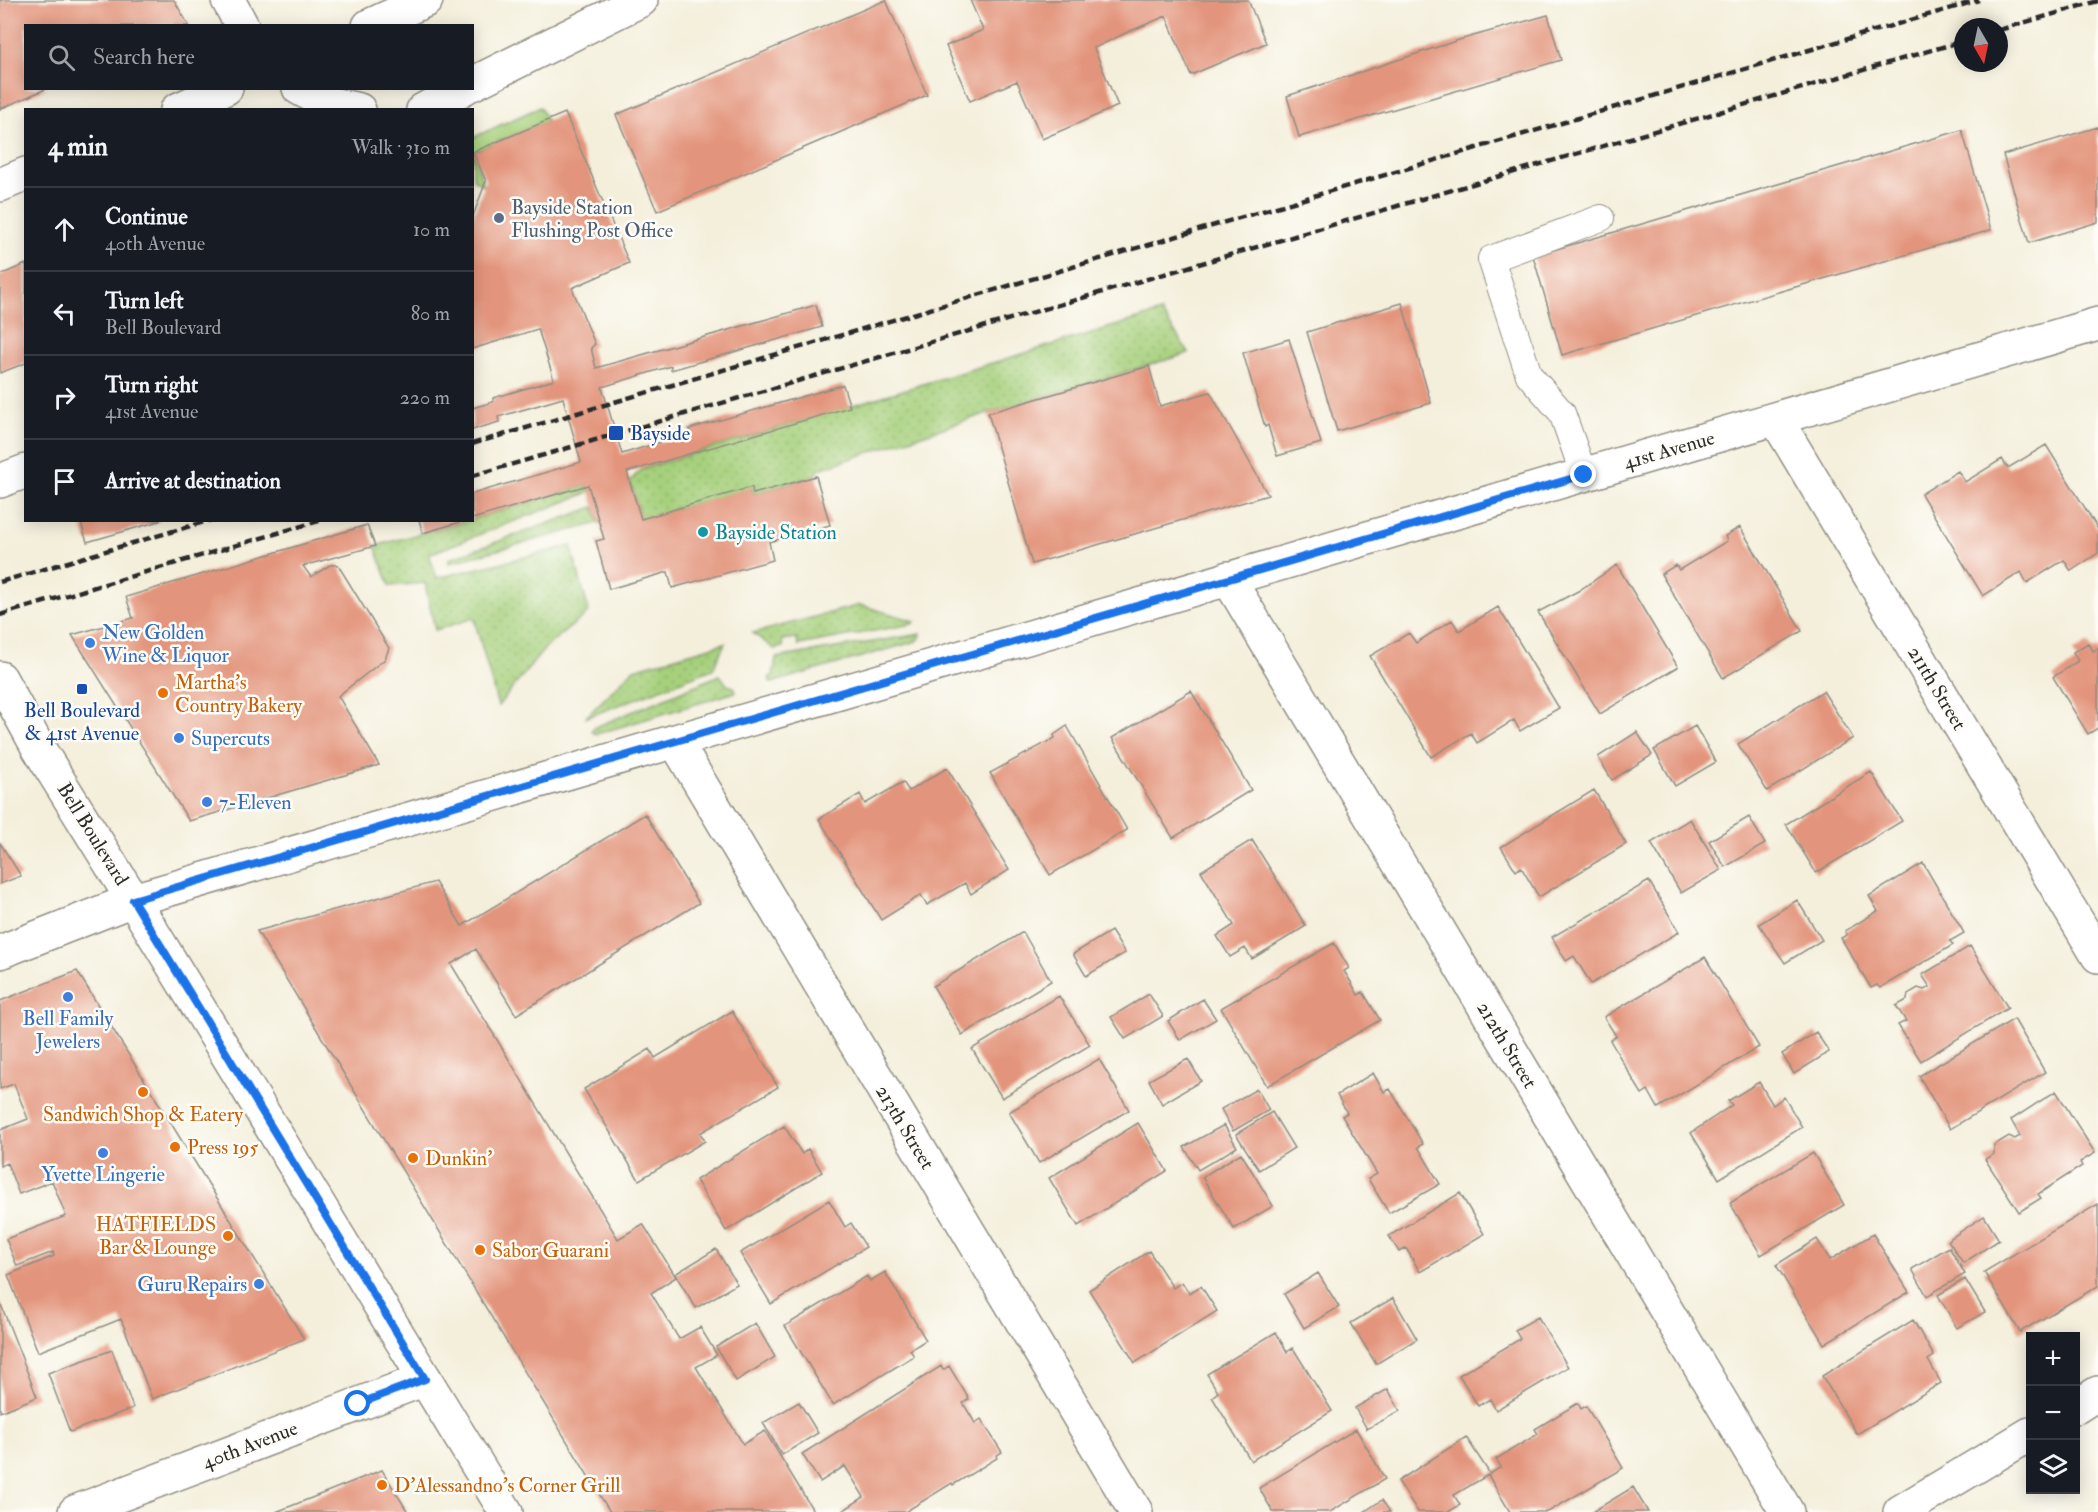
<!DOCTYPE html>
<html lang="en">
<head>
<meta charset="utf-8">
<style>
	body { margin:0; font-family:"IM FELL Double Pica",serif; background:#242831; color:#f1f3f6 }
	.controls { position:absolute; right:18px; bottom:18px; display:grid; overflow:hidden; border-radius:0px; box-shadow:0 3px 15px #0003 }
	.controls button { width:54px; height:54px; display:grid; place-items:center; padding:0; border:0; border-bottom:2px solid #363941; background:#171b24; color:#f1f3f6; font:30px sans-serif }
	.compass { position:absolute; left:1954px; top:18px; width:54px; height:54px; border-radius:50%; background:#171b24; box-shadow:0 3px 15px #0003; rotate:171deg }
	.stop { position:absolute; width:18px; height:18px; margin:-14px; border:4px solid #1a73e8; border-radius:50%; background:#fff }
	.stop.end { background:#1a73e8; border-color:#fff; box-shadow:0 2px 6px #0008 }
	.list { margin:0; padding:0; list-style:none }
	h2 { display:flex; justify-content:space-between; align-items:center; height:78px; margin:0; padding:0 24px; font-size:26px }
	h2 small { font-size:20px; font-weight:400; color:#9ea1a6 }
	.list li { display:grid; grid-template-columns:39px 1fr auto; gap:18px; align-items:center; box-sizing:border-box; height:84px; padding:0 24px; border-top:2px solid #363941 }
	.list b { display:block; font-size:22px; white-space:nowrap }
	.list p { margin:0; font-size:20px; white-space:nowrap; color:#9ea1a6 }
	.list em { font-size:20px; font-style:normal; color:#9ea1a6 }
	.icon { flex:none; width:33px; height:33px; fill:none; stroke:currentColor; stroke-width:2; stroke-linecap:round; stroke-linejoin:round }
	.map { position:relative; flex:none; width:2098px; height:1512px; overflow:hidden }
	.search { position:absolute; background:#171b24; box-shadow:0 3px 15px #0003; left:24px; top:24px; width:450px; height:66px; display:flex; align-items:center; gap:15px; box-sizing:border-box; padding:0 21px; border-radius:0px; color:#9ea1a6; font-size:22px }
	.panel { position:absolute; background:#171b24; box-shadow:0 3px 15px #0003; left:24px; top:108px; width:450px; height:414px; border-radius:0px }
	.map>svg:first-child { display:block }
	.grass { fill:url(#grass-dots); stroke:#687e54; stroke-width:1.5 }
	.green { fill:#a6d07c; stroke:#687e54; stroke-width:1.5 }
	.building { fill:#e3947b }
	.lines { fill:none; stroke-linecap:round; stroke-linejoin:round }
	.service-casing { stroke:#908d83; stroke-width:28 }
	.minor-casing { stroke:#908d83; stroke-width:36 }
	.tertiary-casing { stroke:#908d83; stroke-width:36 }
	.service { stroke:#fff; stroke-width:26 }
	.minor { stroke:#fff; stroke-width:33 }
	.tertiary { stroke:#fff; stroke-width:33 }
	.rail { stroke:#2b2b2b; stroke-width:4.5; stroke-dasharray:9 4.5; stroke-linecap:butt }
	.route { stroke:#1a73e8; stroke-width:8 }
	.service-dot { fill:#5c6f8a; stroke:#fdfcf7; stroke-width:2 }
	.transit-dot { fill:#1a4fb4; stroke:#fdfcf7; stroke-width:2 }
	.culture-dot { fill:#0f9aa8; stroke:#fdfcf7; stroke-width:2 }
	.shop-dot { fill:#3f7fe0; stroke:#fdfcf7; stroke-width:2 }
	.food-dot { fill:#e8710a; stroke:#fdfcf7; stroke-width:2 }
	.labels { text-anchor:middle; dominant-baseline:central; stroke-width:5; stroke-linejoin:round; paint-order:stroke }
	.service-label { font-size:20px; fill:#4e5e75; stroke:#fdfcf7; text-anchor:start }
	.transit-label { font-size:20px; fill:#164399; stroke:#fdfcf7; text-anchor:start }
	.street-label { font-size:20px; fill:#2b2b2b; stroke:#fdfcf7 }
	.culture-label { font-size:20px; fill:#0d838f; stroke:#fdfcf7; text-anchor:start }
	.shop-label { font-size:20px; fill:#366cbe; stroke:#fdfcf7; text-anchor:start }
	.food-label { font-size:20px; fill:#c56008; stroke:#fdfcf7; text-anchor:start }
</style>
</head>
<body>
<div class="map">
<svg width="2098" height="1512" viewBox="0 0 2098 1512">
	<defs>
		<pattern id="grass-dots" width="8" height="8" patternUnits="userSpaceOnUse" patternTransform="scale(1.5)"><rect width="8" height="8" fill="#a6d07c"/><path d="M2 2h.1M6 6h.1" fill="none" stroke="#8fb36b" stroke-width="1.8" stroke-linecap="round"/></pattern>
	</defs>
	<rect width="100%" height="100%" fill="#fdfcf7"/>
	<filter id="ink" filterUnits="userSpaceOnUse"><feTurbulence type="fractalNoise" baseFrequency=".0167" numOctaves="2"/><feDisplacementMap in="SourceGraphic" scale="12" xChannelSelector="R" yChannelSelector="G"/><feConvolveMatrix kernelMatrix="1 2 1 2 8 2 1 2 1" color-interpolation-filters="sRGB"/></filter>
	<filter id="wash" filterUnits="userSpaceOnUse"><feTurbulence type="fractalNoise" baseFrequency=".008" numOctaves="4" result="noise"/><feDisplacementMap in="SourceGraphic" scale="24" xChannelSelector="R" yChannelSelector="G"/><feGaussianBlur stdDeviation="1.35" result="paint"/><feColorMatrix in="noise" values="0 0 0 0 0 0 0 0 0 0 0 0 0 0 0 0 0 1.4 0 .05"/><feComposite in="paint" operator="in"/></filter>
	<g filter="url(#wash)">
		<rect width="100%" height="100%" fill="#f4efdb"/>
		<!-- grass -->
		<path class="grass" d="M 1161,312 L 1189,353 L 988,413 L 819,469 L 816,476 L 753,494 L 752,488 L 641,519 L 630,481 L 642,469 Z
			M 588,485 L 590,492 L 429,554 L 437,578 L 571,546 L 589,612 L 546,647 L 498,706 L 474,618 L 435,630 L 425,583 L 390,586 L 375,546 L 466,521 L 472,520 L 473,519 Z
			M 594,507 L 599,523 L 449,563 L 449,559 Z
			M 860,605 L 915,621 L 912,624 L 798,645 L 797,638 L 782,640 L 783,647 L 774,649 L 753,633 Z
			M 921,634 L 920,638 L 917,641 L 771,683 L 769,678 L 773,675 L 776,658 Z
			M 725,643 L 713,669 L 585,718 L 634,669 Z
			M 720,675 L 727,685 L 734,687 L 736,692 L 597,734 L 592,732 L 593,728 Z"/>
		<!-- green -->
		<path class="green" d="M 540,107 L 547,121 L 473,152 L 484,186 L 473,179 L 472,138 Z"/>
		<g id="blocks">
			<!-- building -->
			<path class="building" d="M 0,0 L 174,0 L 189,26 L 26,26 L 26,88 L 48,88 L 0,109 Z
				M 886,0 L 927,95 L 657,211 L 616,115 Z
				M 970,0 L 1248,0 L 1266,43 L 1191,75 L 1166,16 L 1128,32 L 1094,48 L 1118,106 L 1042,139 L 1017,81 L 970,101 L 946,46 L 983,30 Z
				M 1548,15 L 1561,60 L 1299,137 L 1287,96 L 1459,40 Z
				M 565,113 L 629,263 L 572,288 L 595,344 L 591,348 L 596,368 L 816,305 L 822,327 L 671,370 L 671,366 L 602,387 L 622,454 L 690,433 L 689,429 L 843,385 L 850,407 L 627,472 L 641,519 L 752,487 L 753,494 L 816,476 L 830,525 L 769,542 L 773,560 L 672,588 L 668,572 L 609,589 L 596,541 L 604,539 L 588,485 L 472,519 L 472,494 L 581,462 L 563,398 L 498,417 L 499,422 L 472,430 L 472,408 L 493,402 L 493,398 L 554,380 L 538,329 L 472,349 L 472,219 L 486,181 L 473,152 Z
				M 2098,127 L 2098,222 L 2029,243 L 2003,155 Z
				M 1962,130 L 1991,230 L 1562,355 L 1533,256 Z
				M 26,264 L 26,363 L 0,373 L 0,275 Z
				M 1402,303 L 1431,403 L 1337,431 L 1307,332 Z
				M 1289,339 L 1321,443 L 1277,456 L 1268,425 L 1265,427 L 1243,353 Z
				M 1149,366 L 1160,406 L 1210,392 L 1268,495 L 1032,564 L 988,413 Z
				M 2046,445 L 2098,529 L 2098,553 L 2071,571 L 2064,560 L 2027,583 L 2021,572 L 1983,596 L 1921,494 L 1958,471 L 1965,482 L 2002,459 L 2008,468 Z
				M 80,520 L 160,520 L 160,521 L 87,542 Z
				M 419,520 L 464,520 L 464,521 L 423,533 Z
				M 367,525 L 375,546 L 303,566 L 311,577 L 330,565 L 338,565 L 389,648 L 385,659 L 338,696 L 379,765 L 189,821 L 72,635 L 133,618 L 126,597 Z
				M 1740,527 L 1802,631 L 1723,678 L 1661,574 L 1676,565 L 1679,570 L 1727,541 L 1725,536 Z
				M 1617,565 L 1678,667 L 1600,714 L 1538,612 L 1578,591 Z
				M 1498,607 L 1559,708 L 1520,731 L 1514,720 L 1477,743 L 1471,733 L 1431,757 L 1370,656 L 1409,633 L 1416,643 L 1452,620 L 1459,631 Z
				M 2088,643 L 2093,651 L 2098,648 L 2098,728 L 2088,734 L 2053,677 L 2078,661 L 2073,652 Z
				M 1191,691 L 1251,790 L 1173,838 L 1112,738 Z
				M 1823,691 L 1853,738 L 1767,791 L 1738,744 Z
				M 1067,726 L 1127,830 L 1050,875 L 990,773 L 1055,738 L 1054,735 Z
				M 1695,726 L 1716,762 L 1675,786 L 1654,750 Z
				M 1637,732 L 1652,755 L 1612,780 L 1598,757 Z
				M 947,768 L 1009,870 L 971,894 L 965,883 L 927,905 L 921,895 L 881,920 L 819,819 L 860,794 L 865,804 L 903,782 L 909,791 Z
				M 1871,772 L 1902,821 L 1816,873 L 1786,824 Z
				M 1594,790 L 1626,844 L 1539,897 L 1521,867 L 1516,871 L 1501,847 Z
				M 645,814 L 699,903 L 516,1015 L 476,949 L 451,964 L 618,1239 L 643,1224 L 676,1277 L 651,1293 L 679,1339 L 700,1327 L 717,1355 L 696,1367 L 743,1444 L 765,1431 L 814,1512 L 610,1512 L 257,931 L 435,882 L 462,926 Z
				M 1749,817 L 1765,844 L 1725,867 L 1709,841 Z
				M 1690,819 L 1721,870 L 1681,893 L 1651,843 Z
				M 1252,840 L 1306,926 L 1252,959 L 1245,948 L 1230,957 L 1217,936 L 1234,925 L 1201,871 Z
				M 0,843 L 21,876 L 0,884 Z
				M 1923,863 L 1964,933 L 1950,941 L 1953,945 L 1880,988 L 1877,985 L 1871,988 L 1841,938 L 1847,935 L 1845,931 L 1878,911 L 1869,896 Z
				M 1649,881 L 1679,932 L 1591,984 L 1574,956 L 1566,961 L 1552,937 Z
				M 1797,900 L 1822,940 L 1785,963 L 1759,924 Z
				M 1111,931 L 1125,953 L 1086,976 L 1073,954 Z
				M 1023,932 L 1051,981 L 962,1035 L 933,986 Z
				M 1334,943 L 1349,968 L 1344,971 L 1352,984 L 1358,995 L 1363,992 L 1380,1020 L 1267,1086 L 1221,1008 Z
				M 1970,946 L 2008,1008 L 1921,1061 L 1898,1025 L 1906,1021 L 1896,1006 L 1907,1000 L 1908,994 L 1918,988 L 1924,990 L 1930,987 L 1922,975 Z
				M 1705,957 L 1759,1047 L 1658,1108 L 1648,1090 L 1642,1094 L 1625,1066 L 1610,1040 L 1616,1036 L 1604,1017 Z
				M 77,971 L 304,1339 L 152,1399 L 121,1319 L 38,1352 L 8,1275 L 54,1256 L 53,1252 L 17,1266 L 6,1239 L 66,1216 L 52,1181 L 19,1194 L 7,1163 L 0,1166 L 0,1130 L 28,1119 L 14,1084 L 0,1089 L 0,1001 Z
				M 1149,994 L 1163,1016 L 1125,1039 L 1111,1017 Z
				M 1059,996 L 1090,1045 L 1002,1098 L 972,1049 Z
				M 1203,999 L 1216,1019 L 1180,1040 L 1168,1021 Z
				M 732,1011 L 778,1087 L 700,1133 L 705,1141 L 639,1180 L 584,1089 L 650,1049 L 655,1058 Z
				M 2014,1019 L 2045,1072 L 1950,1129 L 1919,1076 Z
				M 1816,1032 L 1829,1052 L 1794,1074 L 1782,1054 Z
				M 1099,1059 L 1129,1110 L 1039,1163 L 1009,1112 Z
				M 1188,1059 L 1201,1081 L 1162,1104 L 1149,1080 Z
				M 1373,1073 L 1384,1092 L 1390,1089 L 1423,1144 L 1418,1147 L 1440,1184 L 1389,1213 L 1368,1179 L 1377,1174 L 1342,1116 L 1347,1113 L 1337,1095 Z
				M 1759,1082 L 1773,1105 L 1784,1097 L 1802,1127 L 1719,1179 L 1691,1133 L 1732,1105 L 1728,1101 Z
				M 1257,1089 L 1269,1110 L 1233,1131 L 1221,1109 Z
				M 2056,1091 L 2095,1153 L 2080,1162 L 2082,1166 L 2038,1194 L 2041,1198 L 2019,1212 L 1985,1159 L 1994,1154 L 1994,1145 L 2009,1136 L 2015,1139 L 2020,1136 L 2011,1120 Z
				M 1272,1112 L 1294,1148 L 1259,1170 L 1236,1134 Z
				M 1138,1123 L 1167,1171 L 1078,1226 L 1049,1178 Z
				M 1224,1125 L 1237,1147 L 1198,1170 L 1184,1147 Z
				M 784,1126 L 802,1154 L 808,1149 L 822,1172 L 726,1231 L 696,1180 Z
				M 1241,1153 L 1273,1206 L 1234,1229 L 1202,1177 Z
				M 1813,1153 L 1844,1205 L 1761,1255 L 1730,1203 Z
				M 1460,1193 L 1484,1234 L 1420,1272 L 1406,1248 L 1399,1252 L 1389,1236 Z
				M 829,1200 L 845,1227 L 851,1223 L 866,1247 L 771,1304 L 740,1253 Z
				M 2098,1204 L 2098,1286 L 2020,1332 L 1984,1272 Z
				M 1984,1216 L 1999,1240 L 1963,1263 L 1948,1240 Z
				M 1873,1234 L 1909,1292 L 1824,1344 L 1776,1265 L 1817,1239 L 1830,1260 Z
				M 1949,1247 L 1965,1274 L 1927,1296 L 1912,1269 Z
				M 716,1249 L 737,1284 L 696,1308 L 675,1274 Z
				M 1149,1251 L 1173,1288 L 1182,1282 L 1189,1293 L 1201,1286 L 1217,1311 L 1135,1363 L 1089,1290 Z
				M 885,1272 L 926,1340 L 910,1350 L 914,1356 L 833,1405 L 785,1326 L 867,1276 L 870,1281 Z
				M 1318,1273 L 1339,1307 L 1304,1328 L 1284,1294 Z
				M 1965,1279 L 1985,1312 L 1957,1328 L 1938,1295 Z
				M 1393,1298 L 1417,1339 L 1376,1364 L 1351,1323 Z
				M 0,1302 L 37,1397 L 0,1412 Z
				M 1538,1317 L 1568,1367 L 1496,1410 L 1490,1399 L 1478,1406 L 1459,1375 L 1520,1339 L 1515,1330 Z
				M 1913,1320 L 1934,1356 L 1928,1360 L 1941,1383 L 1857,1434 L 1822,1376 Z
				M 755,1323 L 775,1357 L 736,1381 L 716,1347 Z
				M 1276,1332 L 1287,1352 L 1293,1348 L 1332,1411 L 1251,1461 L 1212,1397 L 1218,1392 L 1207,1374 Z
				M 112,1350 L 133,1408 L 70,1432 L 48,1373 Z
				M 941,1366 L 943,1370 L 949,1366 L 969,1399 L 963,1403 L 975,1423 L 981,1419 L 1002,1452 L 996,1456 L 997,1458 L 953,1485 L 952,1483 L 905,1512 L 841,1512 L 864,1497 L 845,1466 L 820,1482 L 802,1454 Z
				M 1388,1389 L 1400,1411 L 1367,1429 L 1355,1408 Z
				M 799,1402 L 818,1433 L 782,1455 L 763,1423 Z
				M 1578,1403 L 1581,1409 L 1586,1406 L 1623,1468 L 1548,1512 L 1510,1512 L 1488,1475 L 1454,1495 L 1460,1505 L 1448,1512 L 1418,1512 L 1398,1481 L 1466,1437 L 1490,1474 L 1501,1467 L 1496,1459 L 1538,1434 L 1535,1429 Z
				M 1356,1429 L 1385,1479 L 1330,1512 L 1273,1512 L 1259,1488 Z
				M 382,1470 L 408,1512 L 276,1512 Z
				M 1633,1487 L 1648,1512 L 1592,1512 Z
				M 1382,1500 L 1390,1512 L 1364,1512 Z"/>
		</g>
	</g>
	<g filter="url(#ink)">
		<use href="#blocks" fill-opacity="0" stroke="#908d83" stroke-width="1.5"/>
		<g class="lines">
			<!-- service casing -->
			<g class="service-casing">
				<path id="service" d="M 1584,475 L 1562,413 L 1529,375 L 1491,259 L 1601,218"/>
			</g>
			<!-- minor casing -->
			<g class="minor-casing">
				<path id="minor" d="M 228,0 L 242,26
					M 369,26 L 426,0
					M 472,84 L 641,0
					M 299,88 L 324,102 L 359,110
					M 177,110 L 226,88
					M 423,110 L 464,88
					M 0,185 L 26,174
					M 1776,419 L 2098,956
					M 0,481 L 26,471
					M 1228,578 L 1787,1512
					M 675,741 L 1136,1512
					M 0,952 L 133,900 L 2098,324
					M 2076,1407 L 2098,1393
					M 75,1512 L 425,1379
					M 1900,1512 L 2030,1434"/>
			</g>
			<!-- tertiary casing -->
			<g class="tertiary-casing">
				<path id="tertiary" d="M 0,678 L 39,749 L 133,900 L 506,1512"/>
			</g>
			<!-- service -->
			<use href="#service" class="service"/>
			<!-- minor -->
			<use href="#minor" class="minor"/>
			<!-- tertiary -->
			<use href="#tertiary" class="tertiary"/>
			<!-- rail -->
			<path class="rail" d="M 1999,30 L 2098,1
				M 472,444 L 1979,0
				M 472,476 L 1963,41
				M 0,582 L 211,520
				M 0,615 L 322,520"/>
		</g>
	</g>
	<g class="lines" filter="url(#ink)">
		<!-- route -->
		<path class="route" d="M 358,1404 L 425,1379 L 133,900 L 1584,475"/>
	</g>
	<!-- markers -->
	<circle class="service-dot" cx="499" cy="218" r="6"/>
	<g class="transit-dot">
		<rect x="608" y="425" width="16" height="16" rx="3"/>
		<rect x="76" y="683" width="12" height="12" rx="3"/>
	</g>
	<circle class="culture-dot" cx="703" cy="532" r="6"/>
	<g class="shop-dot">
		<circle cx="90" cy="643" r="6"/>
		<circle cx="179" cy="738" r="6"/>
		<circle cx="207" cy="802" r="6"/>
		<circle cx="68" cy="997" r="6"/>
		<circle cx="103" cy="1153" r="6"/>
		<circle cx="259" cy="1284" r="6"/>
	</g>
	<g class="food-dot">
		<circle cx="163" cy="693" r="6"/>
		<circle cx="143" cy="1092" r="6"/>
		<circle cx="175" cy="1147" r="6"/>
		<circle cx="413" cy="1158" r="6"/>
		<circle cx="228" cy="1236" r="6"/>
		<circle cx="480" cy="1250" r="6"/>
		<circle cx="382" cy="1485" r="6"/>
	</g>
	<g class="labels">
		<!-- service labels -->
		<g class="service-label">
			<text x="511" y="207">Bayside Station<tspan x="511" dy="23">Flushing Post Office</tspan></text>
		</g>
		<!-- transit labels -->
		<g class="transit-label">
			<text x="630" y="433">Bayside</text>
			<text x="82" y="710" text-anchor="middle">Bell Boulevard<tspan x="82" dy="23">&amp; 41st Avenue</tspan></text>
		</g>
		<!-- street labels -->
		<g class="street-label">
			<text transform="translate(1669 450) rotate(-16)">41st Avenue</text>
			<text transform="translate(1937 688) rotate(59)">211th Street</text>
			<text transform="translate(93 834) rotate(58)">Bell Boulevard</text>
			<text transform="translate(1507 1045) rotate(59)">212th Street</text>
			<text transform="translate(905 1127) rotate(59)">213th Street</text>
			<text transform="translate(250 1445) rotate(-21)">40th Avenue</text>
		</g>
		<!-- culture labels -->
		<g class="culture-label">
			<text x="715" y="532">Bayside Station</text>
		</g>
		<!-- shop labels -->
		<g class="shop-label">
			<text x="102" y="632">New Golden<tspan x="102" dy="23">Wine &amp; Liquor</tspan></text>
			<text x="191" y="738">Supercuts</text>
			<text x="219" y="802">7-Eleven</text>
			<text x="68" y="1018" text-anchor="middle">Bell Family<tspan x="68" dy="23">Jewelers</tspan></text>
			<text x="103" y="1174" text-anchor="middle">Yvette Lingerie</text>
			<text x="247" y="1284" text-anchor="end">Guru Repairs</text>
		</g>
		<!-- food labels -->
		<g class="food-label">
			<text x="175" y="682">Martha's<tspan x="175" dy="23">Country Bakery</tspan></text>
			<text x="143" y="1114" text-anchor="middle">Sandwich Shop &amp; Eatery</text>
			<text x="187" y="1147">Press 195</text>
			<text x="425" y="1158">Dunkin'</text>
			<text x="216" y="1224" text-anchor="end">HATFIELDS<tspan x="216" dy="23">Bar &amp; Lounge</tspan></text>
			<text x="492" y="1250">Sabor Guarani</text>
			<text x="394" y="1485">D'Alessandno's Corner Grill</text>
		</g>
	</g>
</svg>
<div class="controls">
<button>+</button>
<button>−</button>
<button><svg class="icon" aria-label="layers" viewBox="0 0 24 24"><path d="M12 4l9 5-9 5-9-5zM3 14l9 5 9-5"/></svg></button>
</div>
<svg class="compass" viewBox="-18 -18 36 36"><path d="M0-13l5 13h-10z" fill="#e53935"/><path d="M0 13l5-13h-10z" fill="#9ea1a6"/></svg>
<div class="stop" style="left:358px;top:1404px"></div>
<div class="stop end" style="left:1584px;top:475px"></div>
<div class="search"><svg class="icon" aria-label="search" viewBox="0 0 24 24"><circle cx="10" cy="10" r="6"/><path d="M15 15l6 6"/></svg>Search here</div>
<section class="panel">
<h2>4 min<small>Walk · 310 m</small></h2>
<ul class="list">
<li><svg class="icon" aria-label="ahead" viewBox="0 0 24 24"><path d="M12 20V5M6 11l6-6 6 6"/></svg><div><b>Continue</b><p>40th Avenue</p></div><em>10 m</em></li>
<li><svg class="icon" aria-label="left" viewBox="0 0 24 24"><path d="M17 20v-9H6M10 6l-5 5 5 5"/></svg><div><b>Turn left</b><p>Bell Boulevard</p></div><em>80 m</em></li>
<li><svg class="icon" aria-label="right" viewBox="0 0 24 24"><path d="M7 20v-9h11M14 6l5 5-5 5"/></svg><div><b>Turn right</b><p>41st Avenue</p></div><em>220 m</em></li>
<li><svg class="icon" aria-label="arrive" viewBox="0 0 24 24"><path d="M6 21V4h12l-3 4 3 4H6"/></svg><div><b>Arrive at destination</b></div></li>
</ul>
</section>
</div>
</body>
</html>
